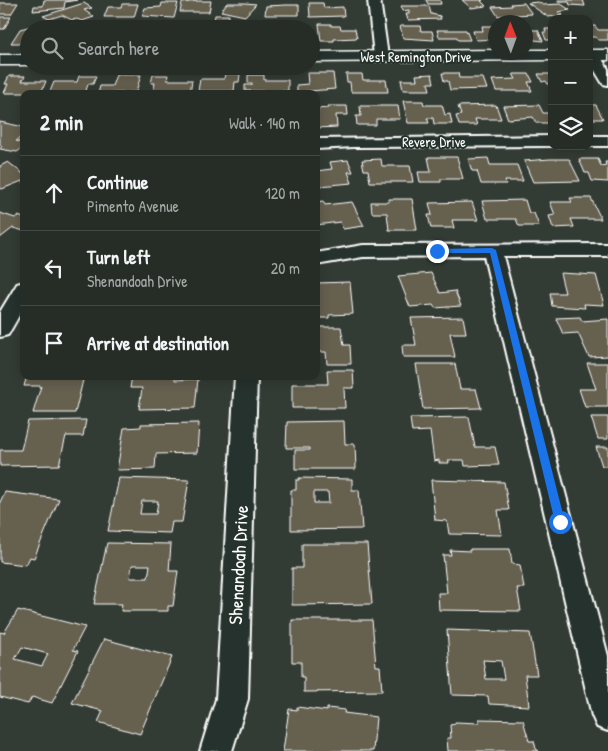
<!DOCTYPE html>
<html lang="en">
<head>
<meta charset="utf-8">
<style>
	body { margin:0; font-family:"Patrick Hand",sans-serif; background:#2e352f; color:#f1f3f6 }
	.controls { position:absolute; right:15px; top:15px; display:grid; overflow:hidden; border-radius:10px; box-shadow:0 2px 12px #0003 }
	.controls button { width:45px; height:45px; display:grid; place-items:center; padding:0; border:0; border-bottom:1px solid #424944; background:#262d27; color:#f1f3f6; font:25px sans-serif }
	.compass { position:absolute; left:488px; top:15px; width:45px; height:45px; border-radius:50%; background:#262d27; box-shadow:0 2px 12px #0003; rotate:359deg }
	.stop { position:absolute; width:15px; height:15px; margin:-11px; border:4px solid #1a73e8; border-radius:50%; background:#fff }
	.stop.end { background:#1a73e8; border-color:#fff; box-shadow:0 1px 5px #0008 }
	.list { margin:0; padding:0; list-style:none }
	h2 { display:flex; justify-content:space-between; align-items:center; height:65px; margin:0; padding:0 20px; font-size:21px }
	h2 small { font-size:16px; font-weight:400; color:#a4a8a7 }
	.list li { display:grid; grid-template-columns:32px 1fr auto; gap:15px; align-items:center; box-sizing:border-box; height:75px; padding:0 20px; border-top:1px solid #424944 }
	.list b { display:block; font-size:19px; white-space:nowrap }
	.list p { margin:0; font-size:16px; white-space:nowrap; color:#a4a8a7 }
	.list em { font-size:16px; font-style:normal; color:#a4a8a7 }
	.icon { flex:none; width:28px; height:28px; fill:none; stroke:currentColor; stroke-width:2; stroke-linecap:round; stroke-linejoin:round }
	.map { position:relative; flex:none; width:608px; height:751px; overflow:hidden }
	.search { position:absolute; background:#262d27; box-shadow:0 2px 12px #0003; left:20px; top:20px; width:300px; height:55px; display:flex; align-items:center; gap:12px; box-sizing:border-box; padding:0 18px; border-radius:28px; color:#a4a8a7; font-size:19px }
	.panel { position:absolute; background:#262d27; box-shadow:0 2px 12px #0003; left:20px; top:90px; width:300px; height:290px; border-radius:10px }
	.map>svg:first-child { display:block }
	.building { fill:#66604f; stroke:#fff; fill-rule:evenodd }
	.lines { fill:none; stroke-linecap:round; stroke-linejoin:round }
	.street-casing { stroke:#fff; stroke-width:4 }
	.secondary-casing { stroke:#fff; stroke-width:3 }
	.street { fill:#26332d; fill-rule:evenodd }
	.secondary { fill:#26332d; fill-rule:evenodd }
	.route { fill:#1a73e8 }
	.labels { text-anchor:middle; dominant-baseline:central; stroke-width:4; stroke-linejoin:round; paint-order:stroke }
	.far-street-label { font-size:14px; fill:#fff; stroke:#26332d }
	.near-street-label { font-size:19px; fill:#fff; stroke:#26332d }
</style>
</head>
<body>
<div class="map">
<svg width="608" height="751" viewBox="0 0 608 751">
	<rect width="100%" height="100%" fill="#333c34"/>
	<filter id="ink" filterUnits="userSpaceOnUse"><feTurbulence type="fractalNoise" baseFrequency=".02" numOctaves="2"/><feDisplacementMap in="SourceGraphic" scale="10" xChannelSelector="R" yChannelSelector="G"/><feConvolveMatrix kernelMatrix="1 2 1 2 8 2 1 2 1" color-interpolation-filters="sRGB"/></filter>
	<g filter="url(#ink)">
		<!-- building -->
		<path class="building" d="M 44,0 L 77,0 L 65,2 L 64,8 L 33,11 L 34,6 L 43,6 Z
			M 426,0 L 440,0 L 441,4 L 428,4 Z
			M 462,0 L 483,0 L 481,1 L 486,6 L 471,8 Z
			M 558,0 L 583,0 L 585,6 L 570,5 L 569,2 L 558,2 Z
			M 197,1 L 211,1 L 209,12 L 180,12 L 182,3 Z
			M 538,2 L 543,5 L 561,4 L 570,10 L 558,12 L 563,15 L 548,17 L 528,3 Z
			M 0,3 L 18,3 L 11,14 L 0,14 Z
			M 84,3 L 92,8 L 84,10 L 94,17 L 82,21 L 77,19 L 72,20 L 62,15 L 49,19 L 43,16 Z
			M 162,3 L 178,3 L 174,18 L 142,16 L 145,8 L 161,7 Z
			M 227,3 L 245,3 L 256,4 L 245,16 L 221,11 Z
			M 309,3 L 323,3 L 324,8 L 343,7 L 344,16 L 310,17 Z
			M 524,3 L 532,14 L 498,16 L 492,7 L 512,6 L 511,4 Z
			M 122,4 L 138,4 L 134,17 L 104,17 L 108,7 L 121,7 Z
			M 286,5 L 299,5 L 299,15 L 265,15 L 266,6 Z
			M 401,6 L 429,6 L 431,14 L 440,16 L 441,19 L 408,20 L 406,14 L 409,14 L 409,10 L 402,11 Z
			M 215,15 L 229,15 L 228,21 L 214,21 Z
			M 0,17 L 11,17 L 4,29 L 0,29 Z
			M 319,24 L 331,24 L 331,26 L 340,26 L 341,29 L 355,29 L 357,38 L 334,39 L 334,41 L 321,41 Z
			M 36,25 L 50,25 L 49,29 L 29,29 L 29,38 L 26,43 L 11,43 L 20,29 Z
			M 400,26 L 420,26 L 421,31 L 432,31 L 434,40 L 403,38 Z
			M 482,26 L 496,26 L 496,39 L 476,40 L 473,31 L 483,31 Z
			M 589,26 L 595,26 L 598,30 L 608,30 L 608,40 L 598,40 L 596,37 L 589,37 Z
			M 200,27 L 234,27 L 233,29 L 199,29 Z
			M 545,29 L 552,29 L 552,40 L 546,40 L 543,32 L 546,32 Z
			M 437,30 L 466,30 L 470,40 L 458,40 L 457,37 L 439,37 Z
			M 526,30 L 538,30 L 543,41 L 526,39 Z
			M 307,73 L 333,73 L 335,89 L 297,92 L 297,85 L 308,84 Z
			M 442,73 L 458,73 L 459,78 L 483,78 L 487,89 L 450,90 L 448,81 L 444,81 Z
			M 225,74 L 240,74 L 239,82 L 235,82 L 234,91 L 198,91 L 200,79 L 224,79 Z
			M 346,74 L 362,74 L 363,80 L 386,80 L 388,92 L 351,92 L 350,82 L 347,82 Z
			M 432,74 L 434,83 L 428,83 L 430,90 L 403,90 L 401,80 L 417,80 L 416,75 Z
			M 513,74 L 529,74 L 533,82 L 528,82 L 532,91 L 496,91 L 492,80 L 516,79 Z
			M 538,74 L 552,74 L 552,90 L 546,81 L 542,82 Z
			M 116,75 L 141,75 L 136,92 L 98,94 L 100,86 L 112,86 Z
			M 153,75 L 168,75 L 167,80 L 192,80 L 190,93 L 153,93 L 155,83 L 151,83 Z
			M 248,75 L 264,75 L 264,80 L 288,80 L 288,91 L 245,91 L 245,85 L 252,85 L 252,83 L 248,83 Z
			M 9,76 L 25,76 L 22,81 L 46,81 L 41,93 L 4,93 L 8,84 L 5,84 Z
			M 79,76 L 96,76 L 93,84 L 88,84 L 85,94 L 49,94 L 54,82 L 77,82 Z
			M 403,101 L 423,101 L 424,105 L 442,105 L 445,115 L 450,114 L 452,124 L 434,124 L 433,118 L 427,118 L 429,123 L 408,123 Z
			M 496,105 L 501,119 L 475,119 L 477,125 L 459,125 L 456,116 L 461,115 L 458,106 Z
			M 539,105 L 543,113 L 549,113 L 552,123 L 536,123 L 533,117 L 508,119 L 503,106 Z
			M 589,105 L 596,105 L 603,119 L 589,119 Z
			M 328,106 L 347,106 L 348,115 L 336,115 L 337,127 L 316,128 L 316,109 L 329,108 Z
			M 360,106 L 398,106 L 400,119 L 376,119 L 376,125 L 357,125 L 356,116 L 361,116 Z
			M 0,122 L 24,127 L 24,135 L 16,141 L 24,143 L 24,147 L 17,152 L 0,149 L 2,146 L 0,145 Z
			M 428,157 L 457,157 L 463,179 L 441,179 L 441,182 L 420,182 L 418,172 L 431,172 Z
			M 488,158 L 490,165 L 517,165 L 523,181 L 505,181 L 506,184 L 481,184 L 477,171 L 472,171 L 468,159 Z
			M 381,159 L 382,166 L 410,166 L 413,182 L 370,182 L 368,170 L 364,170 L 362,160 Z
			M 550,159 L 569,159 L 580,181 L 533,182 L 524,161 Z
			M 579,159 L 598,159 L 601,166 L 606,165 L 605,162 L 608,162 L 608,182 L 592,181 L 589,173 L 585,173 Z
			M 348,160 L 353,172 L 348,172 L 352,183 L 319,186 L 316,182 L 316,171 L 332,169 L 330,162 Z
			M 8,162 L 22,173 L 24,173 L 24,183 L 22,181 L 2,189 L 0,188 L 0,166 Z
			M 570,198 L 591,198 L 601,219 L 571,219 L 574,227 L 553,228 L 549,216 L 555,215 L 550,202 L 572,202 Z
			M 389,199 L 412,199 L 417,230 L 389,230 L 387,213 L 372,213 L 371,202 L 389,202 Z
			M 525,200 L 529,213 L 534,213 L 539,226 L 519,226 L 516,219 L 487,219 L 482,201 Z
			M 323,201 L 325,205 L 352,202 L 364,226 L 343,229 L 340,222 L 316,225 L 316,202 Z
			M 472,202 L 478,220 L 452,220 L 454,228 L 431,228 L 428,215 L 432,215 L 429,203 Z
			M 0,213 L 15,218 L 18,216 L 24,218 L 24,231 L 13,228 L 0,238 Z
			M 431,273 L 440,293 L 455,291 L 461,306 L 435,308 L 433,305 L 410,307 L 398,276 Z
			M 560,273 L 596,275 L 604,305 L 584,304 L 585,308 L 552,306 L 550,293 L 565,293 Z
			M 350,282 L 353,314 L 329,315 L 329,318 L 316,318 L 316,283 Z
			M 463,317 L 466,333 L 450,333 L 455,357 L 403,357 L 402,345 L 416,345 L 411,318 Z
			M 580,317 L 582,321 L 608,319 L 608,356 L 589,357 L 578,333 L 563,334 L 556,318 Z
			M 316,327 L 341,327 L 344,345 L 350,345 L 351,364 L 327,364 L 326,352 L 316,352 Z
			M 587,363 L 608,363 L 608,407 L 585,407 L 579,389 L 596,389 Z
			M 416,364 L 455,364 L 460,389 L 476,389 L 481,408 L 423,409 Z
			M 327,370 L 353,370 L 354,388 L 344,388 L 345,408 L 292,408 L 292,384 L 328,384 Z
			M 27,376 L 84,376 L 75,413 L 33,413 L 41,386 L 24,386 Z
			M 132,376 L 175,376 L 175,380 L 198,379 L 195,408 L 139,409 L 142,388 L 130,388 Z
			M 469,417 L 475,447 L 495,447 L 499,465 L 465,466 L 464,460 L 448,460 L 449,463 L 439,463 L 439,460 L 434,461 L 430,431 L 412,432 L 410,418 Z
			M 591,417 L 608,417 L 608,439 L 598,439 Z
			M 86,420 L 83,436 L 66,436 L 59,465 L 0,466 L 0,450 L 21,450 L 28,421 Z
			M 344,421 L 345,444 L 355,444 L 356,469 L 295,469 L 295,450 L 310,450 L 310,448 L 286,448 L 287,422 Z
			M 199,423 L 197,453 L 156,454 L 155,469 L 117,470 L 124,428 L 141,427 L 141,424 Z
			M 596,447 L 608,447 L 608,466 L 602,466 Z
			M 119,478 L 189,480 L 182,522 L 172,522 L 170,533 L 108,531 ZM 142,501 L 158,501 L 156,514 L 140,514 Z
			M 299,478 L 352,479 L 352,490 L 359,490 L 362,529 L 291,530 L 291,490 L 296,490 L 296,480 L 299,480 ZM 314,492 L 328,492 L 329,503 L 314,503 Z
			M 431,480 L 504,482 L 509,510 L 498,510 L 502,535 L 449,534 L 447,521 L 435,520 Z
			M 5,492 L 59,499 L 34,558 L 30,557 L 26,565 L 0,562 L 0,502 Z
			M 107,543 L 171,544 L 169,571 L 178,571 L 173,606 L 168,606 L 168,611 L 121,611 L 122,604 L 94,604 ZM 132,565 L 150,565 L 148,578 L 130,578 Z
			M 302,544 L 367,544 L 372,604 L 292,605 L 292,568 L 302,568 Z
			M 470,549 L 510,549 L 512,564 L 520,565 L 524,588 L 517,588 L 521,611 L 439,610 L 438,593 L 447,593 L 443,555 L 451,555 L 450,550 L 470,551 Z
			M 18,610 L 85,627 L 73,650 L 78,651 L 52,703 L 32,697 L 28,704 L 0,697 L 0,632 L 4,633 ZM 22,647 L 48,654 L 42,666 L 15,659 Z
			M 292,620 L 372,620 L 376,666 L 380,666 L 382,691 L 304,692 L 304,677 L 301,677 L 301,662 L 292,662 Z
			M 447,630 L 530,633 L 537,675 L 525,675 L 529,706 L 489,704 L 488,696 L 452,695 ZM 483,660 L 501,661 L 504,679 L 486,679 Z
			M 104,639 L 172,657 L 140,734 L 98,722 L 103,711 L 72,703 Z
			M 297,707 L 327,711 L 327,708 L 345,710 L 344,713 L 376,717 L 373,751 L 283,751 L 289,709 L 297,710 Z
			M 479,719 L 523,720 L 529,741 L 534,741 L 536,749 L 539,751 L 448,751 L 447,738 L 451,738 L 450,725 L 455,724 L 455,722 L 479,723 Z"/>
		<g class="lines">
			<!-- street casing -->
			<g class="street-casing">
				<path id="street" d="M 368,0 L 380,0 L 388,56 L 386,59 L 376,59 L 374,56 Z
					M 593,51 L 598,52 L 608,69 L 608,85 L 603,84 L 589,61 L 589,52 Z
					M 552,136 L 552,146 L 354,147 L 316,149 L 316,139 Z
					M 589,136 L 608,136 L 608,146 L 589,146 Z
					M 608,244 L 608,256 L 503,256 L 608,656 L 608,731 L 597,727 L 592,716 L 484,256 L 363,257 L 316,265 L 316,253 L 363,245 Z
					M 24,282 L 24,307 L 8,335 L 0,337 L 0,312 L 17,284 Z
					M 235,376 L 257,376 L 248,699 L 232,751 L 200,751 L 216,699 Z"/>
			</g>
			<!-- secondary casing -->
			<g class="secondary-casing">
				<path id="secondary" d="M 496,50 L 496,52 L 526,52 L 526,50 L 552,50 L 552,60 L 311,62 L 311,52 Z
					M 589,50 L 608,50 L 608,60 L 589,60 Z
					M 0,55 L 29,55 L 29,65 L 0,65 Z"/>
			</g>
			<!-- street -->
			<use href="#street" class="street"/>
			<!-- secondary -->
			<use href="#secondary" class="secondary"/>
		</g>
	</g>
	<!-- route -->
	<path class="route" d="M 492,248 L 496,250 L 565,522 L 560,526 L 555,522 L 490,253 L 437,253 L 434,251 L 437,249 Z"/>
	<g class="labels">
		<!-- far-street labels -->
		<g class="far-street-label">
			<text x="416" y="56">West Remington Drive</text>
			<text x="434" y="141">Revere Drive</text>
		</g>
		<!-- near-street labels -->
		<g class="near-street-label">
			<text transform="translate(238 565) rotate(-87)">Shenandoah Drive</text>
		</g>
	</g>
</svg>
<div class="controls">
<button>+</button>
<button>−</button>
<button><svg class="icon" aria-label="layers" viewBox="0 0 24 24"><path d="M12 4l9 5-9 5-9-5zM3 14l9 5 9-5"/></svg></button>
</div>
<svg class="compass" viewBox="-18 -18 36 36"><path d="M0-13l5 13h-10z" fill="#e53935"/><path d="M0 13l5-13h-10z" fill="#a4a8a7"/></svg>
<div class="stop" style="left:560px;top:522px"></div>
<div class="stop end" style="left:437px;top:251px"></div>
<div class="search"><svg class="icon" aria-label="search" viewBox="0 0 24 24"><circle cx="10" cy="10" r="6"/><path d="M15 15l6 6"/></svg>Search here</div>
<section class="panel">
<h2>2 min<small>Walk · 140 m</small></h2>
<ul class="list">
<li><svg class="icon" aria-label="ahead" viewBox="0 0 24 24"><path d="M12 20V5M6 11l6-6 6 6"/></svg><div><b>Continue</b><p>Pimento Avenue</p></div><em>120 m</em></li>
<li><svg class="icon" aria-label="left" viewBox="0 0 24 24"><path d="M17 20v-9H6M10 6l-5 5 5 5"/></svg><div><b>Turn left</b><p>Shenandoah Drive</p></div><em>20 m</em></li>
<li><svg class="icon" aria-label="arrive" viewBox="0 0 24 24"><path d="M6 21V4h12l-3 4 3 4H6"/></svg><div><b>Arrive at destination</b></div></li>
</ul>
</section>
</div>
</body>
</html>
